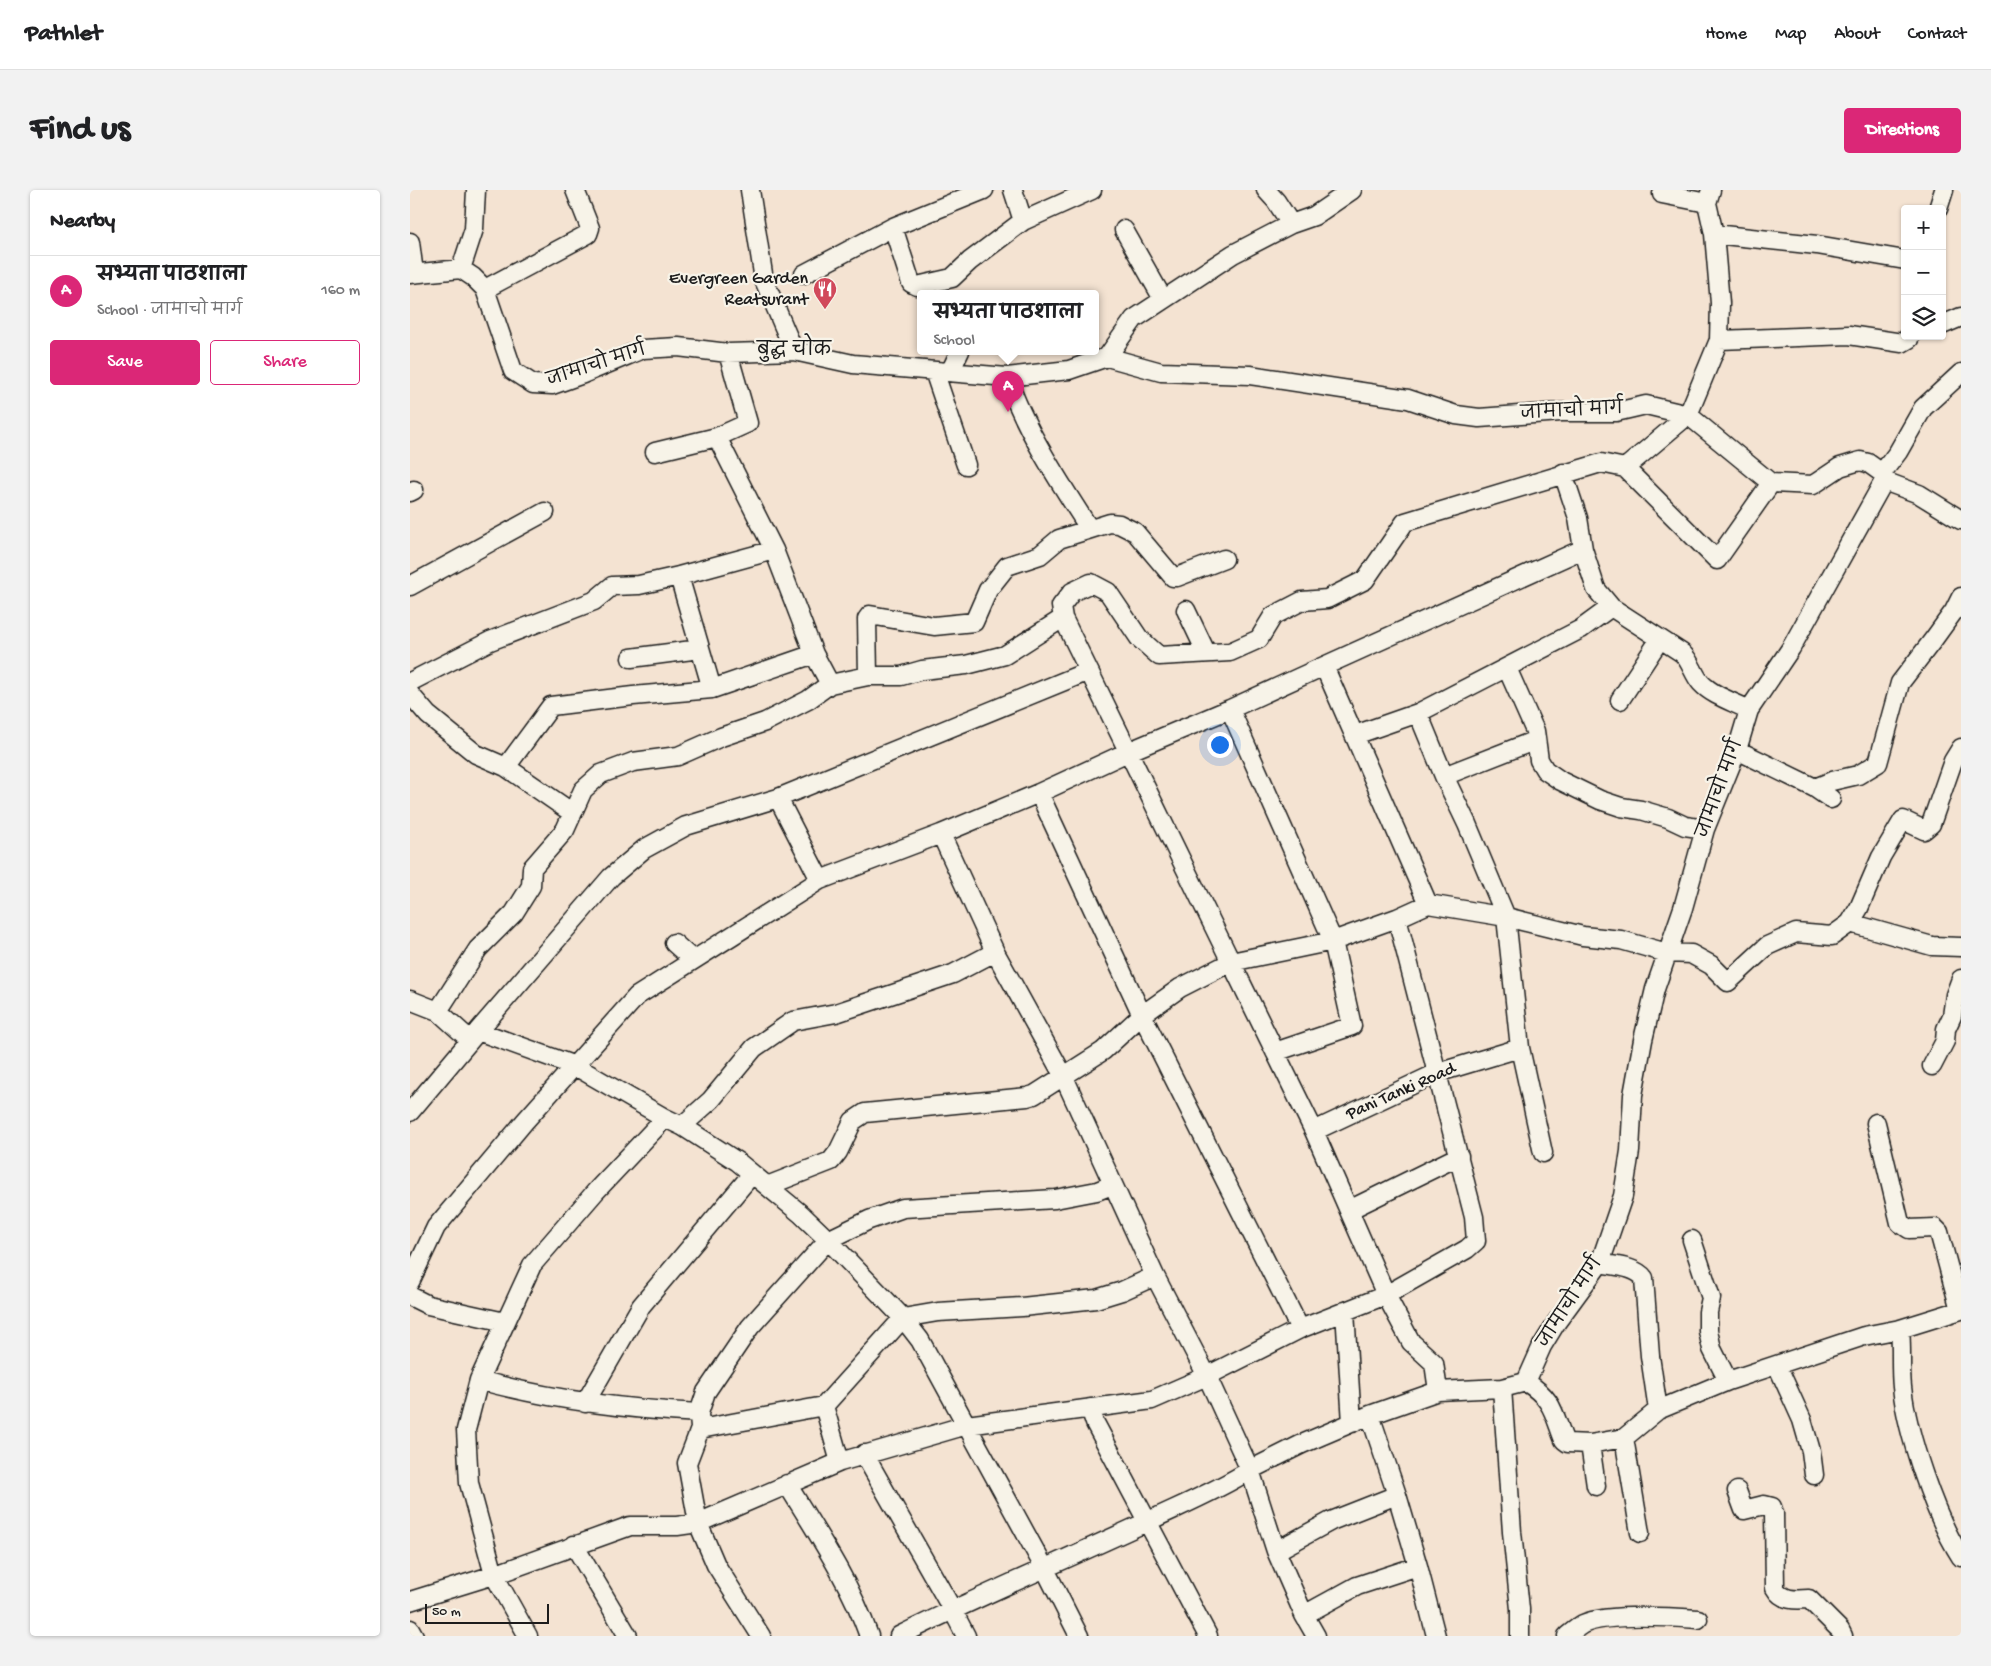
<!DOCTYPE html>
<html lang="en">
<head>
<meta charset="utf-8">
<style>
	body { margin:0; font-family:"Gochi Hand","Playpen Sans Deva",sans-serif; background:#f2f2f2; color:#202124 }
	.controls { position:absolute; right:15px; top:15px; display:grid; overflow:hidden; border-radius:5px; box-shadow:0 1px 4px #0004 }
	.controls button { width:45px; height:45px; display:grid; place-items:center; padding:0; border:0; border-bottom:1px solid #e0e0e0; background:#fff; color:#202124; font:25px sans-serif }
	.scale { position:absolute; left:15px; bottom:12px; width:124px; box-sizing:border-box; padding-left:5px; border:2px solid #1c1c1c; border-top:0; font-size:14px; line-height:18px; white-space:nowrap; color:#1c1c1c; -webkit-text-stroke:4px #f7f3e8; paint-order:stroke }
	.you { position:absolute; left:809px; top:554px; width:18px; height:18px; margin:-12px; border:4px solid #fff; border-radius:50%; background:#1a73e8; box-shadow:0 0 0 8px #1a73e833 }
	.badge { display:grid; place-items:center; width:32px; height:32px; border-radius:50%; background:#db2777; color:#fff; font-size:16px; font-weight:700 }
	.pin { position:absolute; translate:-50% -41px; filter:drop-shadow(0 1px 2px #0008) }
	.pin::after { content:''; position:absolute; top:26px; width:18px; height:15px; background:inherit; clip-path:polygon(0 0,100% 0,50% 100%) }
	.popup { position:absolute; left:507px; top:100px; width:182px; height:65px; box-sizing:border-box; display:grid; place-content:center; border-radius:5px; background:#fff; filter:drop-shadow(0 1px 4px #0005); font-size:16px; white-space:nowrap; color:#757577 }
	.popup b { font-size:19px; color:#202124 }
	.popup::after { content:''; position:absolute; left:50%; top:100%; margin-left:-10px; border:10px solid transparent; border-top-color:#fff }
	.list { margin:0; padding:0; list-style:none }
	h2 { display:flex; justify-content:space-between; align-items:center; height:65px; margin:0; padding:0 20px; font-size:21px }
	h2 small { font-size:16px; font-weight:400; color:#757577 }
	.list li { display:grid; grid-template-columns:32px 1fr auto; gap:15px; align-items:center; box-sizing:border-box; height:70px; padding:0 20px; border-top:1px solid #e0e0e0 }
	.list b { display:block; font-size:19px; white-space:nowrap }
	.list p { margin:0; font-size:16px; white-space:nowrap; color:#757577 }
	.list em { font-size:16px; font-style:normal; color:#757577 }
	.actions { display:flex; gap:10px; padding:15px 20px }
	.actions a { flex:1; padding:11px 0; border:1px solid #db2777; border-radius:5px; text-align:center; font-size:18px; color:#db2777 }
	.actions .main { background:#db2777; color:#fff }
	.icon { flex:none; width:28px; height:28px; fill:none; stroke:currentColor; stroke-width:2; stroke-linecap:round; stroke-linejoin:round }
	.map { position:relative; flex:none; width:1551px; height:1446px; overflow:hidden; border-radius:5px }
	header { display:flex; align-items:center; gap:30px; box-sizing:border-box; height:70px; padding:0 25px; background:#fff; border-bottom:1px solid #e0e0e0 }
	header strong { font-size:24px }
	nav { display:flex; gap:28px; margin-inline-start:auto; font-size:18px }
	.intro { display:flex; align-items:center; justify-content:space-between; box-sizing:border-box; height:120px; padding:0 30px }
	h1 { margin:0; font-size:35px }
	.button { padding:12px 22px; border-radius:5px; background:#db2777; color:#fff; font-size:18px; font-weight:700 }
	main { display:flex; gap:30px; padding:0 30px }
	aside { flex:1; background:#fff; border-radius:5px; box-shadow:0 1px 4px #0004 }
	.map>svg:first-child { display:block }
	.lines { fill:none; stroke-linecap:round; stroke-linejoin:round }
	.minor-casing { stroke:#1c1c1c; stroke-width:21 }
	.minor { stroke:#f7f3e8; stroke-width:18 }
	.labels { text-anchor:middle; dominant-baseline:central; stroke-width:4.5; stroke-linejoin:round; paint-order:stroke }
	.poi-label { font-size:18px; fill:#1c1c1c; stroke:#f7f3e8; text-anchor:end }
	.street-label { font-size:18px; fill:#1c1c1c; stroke:#f7f3e8 }
	.neighbourhood-label { font-size:19px; fill:#1c1c1c; stroke:#f7f3e8 }
</style>
</head>
<body>
<header>
<strong>Pathlet</strong>
<nav><a>Home</a><a>Map</a><a>About</a><a>Contact</a></nav>
</header>
<div class="intro"><h1>Find us</h1><a class="button">Directions</a></div>
<main>
<aside>
<h2>Nearby<small></small></h2>
<ul class="list">
<li><span class="badge">A</span><div><b>सभ्यता पाठशाला</b><p>School · जामाचो मार्ग</p></div><em>160 m</em></li>
</ul>
<div class="actions"><a class="main">Save</a><a>Share</a></div>
</aside>
<div class="map">
<svg width="1551" height="1446" viewBox="0 0 1551 1446">
	<rect width="100%" height="100%" fill="#f4e3d2"/>
	<filter id="ink" filterUnits="userSpaceOnUse"><feTurbulence type="fractalNoise" baseFrequency=".02" numOctaves="2"/><feDisplacementMap in="SourceGraphic" scale="10" xChannelSelector="R" yChannelSelector="G"/><feConvolveMatrix kernelMatrix="1 2 1 2 8 2 1 2 1" color-interpolation-filters="sRGB"/></filter>
	<g filter="url(#ink)">
		<g class="lines">
			<!-- minor casing -->
			<g class="minor-casing">
				<path id="minor" d="M 340,0 L 354,90 L 384,161
					M 603,0 L 613,31
					M 856,0 L 866,11 L 881,34
					M 1301,0 L 1297,13 L 1304,44 L 1310,113 L 1309,150 L 1278,225 L 1215,278 L 1307,370 L 1361,293
					M 1252,4 L 1297,13
					M 1528,19 L 1534,0
					M 483,37 L 501,93 L 507,96 L 542,88 L 560,71 L 613,31 L 682,0
					M 714,40 L 753,109
					M 1304,44 L 1407,55 L 1495,70
					M 0,52 L 4,83
					M 51,79 L 64,39 L 66,0
					M 0,84 L 51,79 L 63,87 L 75,99 L 103,181 L 123,194 L 142,195 L 173,184 L 233,159 L 268,157 L 318,163 L 384,161 L 443,174 L 597,187 L 659,180 L 697,167 L 751,182 L 840,185 L 998,209 L 1046,225 L 1069,228 L 1151,222 L 1206,222 L 1236,215 L 1278,225 L 1361,293 L 1403,295 L 1430,277 L 1450,271 L 1458,273 L 1472,283 L 1474,291 L 1381,458 L 1339,520 L 1327,560 L 1295,639 L 1273,718 L 1245,799 L 1233,850 L 1223,905 L 1220,961 L 1213,1006 L 1190,1073 L 1146,1133 L 1132,1156 L 1116,1192 L 1092,1198 L 1102,1342 L 1110,1419 L 1110,1446
					M 394,84 L 483,37 L 574,0
					M 75,99 L 178,44 L 180,38 L 165,0
					M 1532,135 L 1551,127
					M 1309,150 L 1439,145 L 1492,153 L 1499,149 L 1499,146
					M 697,167 L 724,129 L 823,64 L 881,34 L 904,26 L 942,0
					M 524,181 L 556,275
					M 540,182 L 550,161
					M 597,187 C 614,238 650,293 679,338
					M 245,262 L 307,247
					M 1153,283 L 1168,328 L 1173,359 L 1186,399 L 1201,417 L 1272,463 C 1281,471 1283,484 1291,493 C 1303,506 1324,512 1339,520
					M 1472,283 L 1488,262 L 1513,218 L 1551,183
					M 1474,291 L 1509,304 L 1551,330
					M 0,302 L 4,300
					M 364,360 L 404,464 L 420,494
					M 269,386 L 302,499 L 404,464
					M 0,396 L 135,322
					M 776,420 L 796,462
					M 221,468 L 290,459
					M 914,476 L 1173,359
					M 1097,478 L 1125,541 L 1129,570 L 1135,580 L 1151,591 L 1190,610 L 1211,617 L 1231,620 L 1258,628 L 1275,636 L 1295,639
					M 679,481 L 653,428 L 651,416 L 662,402 L 681,393 L 698,402 L 729,448 L 749,466 L 820,462 L 849,449 L 863,426 L 892,411 L 917,409 L 955,390 L 995,332 L 1191,273 L 1215,278
					M 458,486 L 491,486 L 512,480 L 556,475 L 595,465 L 653,428
					M 0,492 L 80,451 L 184,411 L 202,396 L 229,395 L 269,386 L 364,360 L 307,247 L 338,233 L 318,163
					M 0,504 L 18,525 L 66,564 L 96,577 L 141,516 L 223,506 L 302,499
					M 1210,510 L 1250,449
					M 820,519 L 914,476 L 1018,714
					M 1008,523 L 1034,586 L 1057,634 L 1096,727 L 1110,858 L 1133,963
					M 945,545 L 1008,523 L 1171,439 L 1201,417
					M 1327,560 L 1405,598 L 1421,609
					M 96,577 L 161,622
					M 1034,586 L 1126,550
					M 1405,598 L 1422,591 L 1448,585 L 1468,573 L 1490,493 L 1523,450 L 1544,421 L 1551,407
					M 629,603 L 732,825 L 890,1139
					M 368,608 L 410,690
					M 531,644 L 585,762 L 653,885 L 745,1086 L 797,1186 L 840,1280 L 892,1254 L 960,1225
					M 1440,733 L 1449,718 L 1471,667 L 1493,630 L 1514,640 L 1521,634 L 1543,571 L 1551,558
					M 264,753 L 283,770
					M 0,810 L 28,821 L 60,850
					M 28,821 L 68,759 L 104,723 L 121,696 L 122,678 L 155,640 L 173,600 L 191,584 L 223,572 L 268,566 L 311,547 L 355,532 L 398,510 L 420,494 L 458,486 L 457,429 L 460,425 L 524,436 L 564,432 L 578,400 L 597,376 L 630,365 L 649,349 L 700,333 L 709,334 L 725,342 L 763,387 L 767,387 L 814,369
					M 68,841 L 201,687 L 234,659 L 276,636 L 368,608 L 679,481 L 821,772 L 923,751 L 987,728 L 1018,714 L 1096,727 L 1173,746 L 1211,750 L 1257,763 L 1281,764 L 1301,775 L 1318,792 L 1357,756 L 1386,743 L 1422,746 L 1440,733 L 1522,756 L 1551,757
					M 1522,876 L 1535,851 L 1536,839 L 1542,826 L 1545,805 L 1551,789
					M 0,922 L 68,841 L 165,876 L 255,928 L 272,936 L 328,972 L 391,1024 L 418,1050 L 493,1128 L 510,1150 L 635,1379 L 669,1446
					M 1466,933 L 1490,1033 L 1499,1039 L 1525,1038 L 1529,1042 L 1550,1120
					M 272,936 L 301,910 L 344,858 L 383,831 L 426,823 L 543,784 L 585,762
					M 904,941 L 1027,883 L 1110,858
					M 357,996 L 421,971 L 428,962 L 443,931 L 455,923 L 617,907 L 624,905 L 693,861 L 732,825 L 770,798 L 821,772 L 904,941 L 976,1105 L 1001,1152 L 1024,1173 L 1028,1201
					M 939,1020 L 1049,966
					M 1282,1050 L 1301,1108 L 1298,1122 L 1298,1141 L 1302,1159 L 1318,1191
					M 1190,1073 C 1203,1076 1225,1076 1234,1088 L 1240,1166 L 1248,1220
					M 0,1092 L 26,1037 L 115,931 L 227,806 L 410,690 L 531,644 L 629,603 L 720,561 L 820,519 L 923,751 L 942,836 L 865,862
					M 0,1106 L 18,1115 L 95,1132
					M 935,1121 L 942,1233
					M 1490,1139 C 1492,1158 1490,1178 1492,1197 C 1497,1244 1525,1327 1551,1367
					M 1367,1175 L 1392,1230 L 1401,1261 L 1404,1285
					M 69,1190 L 122,1075 L 186,1001 L 255,928
					M 1116,1192 C 1143,1209 1143,1222 1154,1250 L 1158,1253 L 1180,1254 L 1214,1248 L 1248,1220 L 1318,1191 L 1454,1146 L 1490,1139 L 1551,1120
					M 175,1213 L 231,1116 L 342,984
					M 680,1218 L 685,1233 L 798,1446
					M 290,1239 L 414,1216
					M 1214,1248 L 1230,1343
					M 1180,1254 L 1186,1296
					M 454,1264 L 542,1419 L 556,1446
					M 430,1272 L 414,1216 L 493,1128 L 528,1122 L 612,1117 L 686,1109 L 712,1101 L 745,1086
					M 377,1294 C 407,1343 440,1392 459,1446
					M 1327,1301 L 1334,1320 L 1354,1315 L 1362,1317 L 1364,1323 L 1365,1398 C 1372,1411 1385,1410 1399,1409 L 1430,1440 L 1433,1446
					M 164,1355 L 218,1446
					M 866,1361 L 921,1331 L 987,1305
					M 1008,1376 L 1026,1446
					M 0,1411 L 84,1385 L 220,1336 L 267,1336 L 288,1333 L 430,1272 L 557,1235 L 742,1210 L 797,1186 L 890,1139 L 976,1105 L 1057,1059 L 1066,1051 L 1064,1027 L 987,728
					M 0,1439 L 4,1446
					M 118,1446 L 84,1385 L 59,1293 L 56,1240 L 69,1190 C 141,1210 214,1219 289,1223
					M 351,1446 L 306,1375 L 288,1333 L 277,1273 L 290,1239 L 289,1223 L 296,1202 L 340,1137 L 418,1050 L 459,1030 L 493,1018 L 645,1009 L 687,1001 L 702,995
					M 489,1446 C 573,1404 660,1368 745,1328 C 777,1313 810,1299 840,1280 L 866,1361 L 894,1425
					M 906,1446 L 894,1425 L 947,1396 L 1008,1376 L 987,1305 L 960,1225 L 1028,1201 L 1092,1198
					M 1157,1446 C 1162,1442 1168,1437 1173,1434 C 1197,1423 1260,1427 1288,1429"/>
			</g>
			<!-- minor -->
			<use href="#minor" class="minor"/>
		</g>
	</g>
	<!-- icons -->
	<defs>
		<g id="restaurant-pin" transform="scale(1.25)"><path d="M0 17L-7.5 6A9.5 9.5 0 1 1 7.5 6Z" fill="#d1495b" stroke="#f7f3e8"/><path d="M-5-6h1v4h1v-4h1v4h1v-4h1v5L-1.5 .5V6h-2V.5L-5-1ZM5-6V6H3V1.5H1.5Q1.5-4 5-6Z" fill="#fff"/></g>
	</defs>
	<g fill-rule="evenodd">
		<use href="#restaurant-pin" x="415" y="99"/>
	</g>
	<g class="labels">
		<!-- poi labels -->
		<g class="poi-label">
			<text x="398" y="89">Evergreen Garden<tspan x="398" dy="21">Reatsurant</tspan></text>
		</g>
		<!-- street labels -->
		<g class="street-label">
			<text transform="translate(187 176) rotate(-18)">जामाचो मार्ग</text>
			<text transform="translate(1162 222) rotate(-3)">जामाचो मार्ग</text>
			<text transform="translate(1311 599) rotate(-70)">जामाचो मार्ग</text>
			<text transform="translate(991 902) rotate(-24)">Pani Tanki Road</text>
			<text transform="translate(1161 1113) rotate(-57)">जामाचो मार्ग</text>
		</g>
		<!-- neighbourhood labels -->
		<g class="neighbourhood-label">
			<text x="384" y="161">बुद्ध चोक</text>
		</g>
	</g>
</svg>
<div class="controls">
<button>+</button>
<button>−</button>
<button><svg class="icon" aria-label="layers" viewBox="0 0 24 24"><path d="M12 4l9 5-9 5-9-5zM3 14l9 5 9-5"/></svg></button>
</div>
<div class="scale">50 m</div>
<div class="you"></div>
<div class="pin badge" style="left:598px;top:222px">A</div>
<div class="popup"><b>सभ्यता पाठशाला</b>School</div>
</div>
</main>
</body>
</html>
